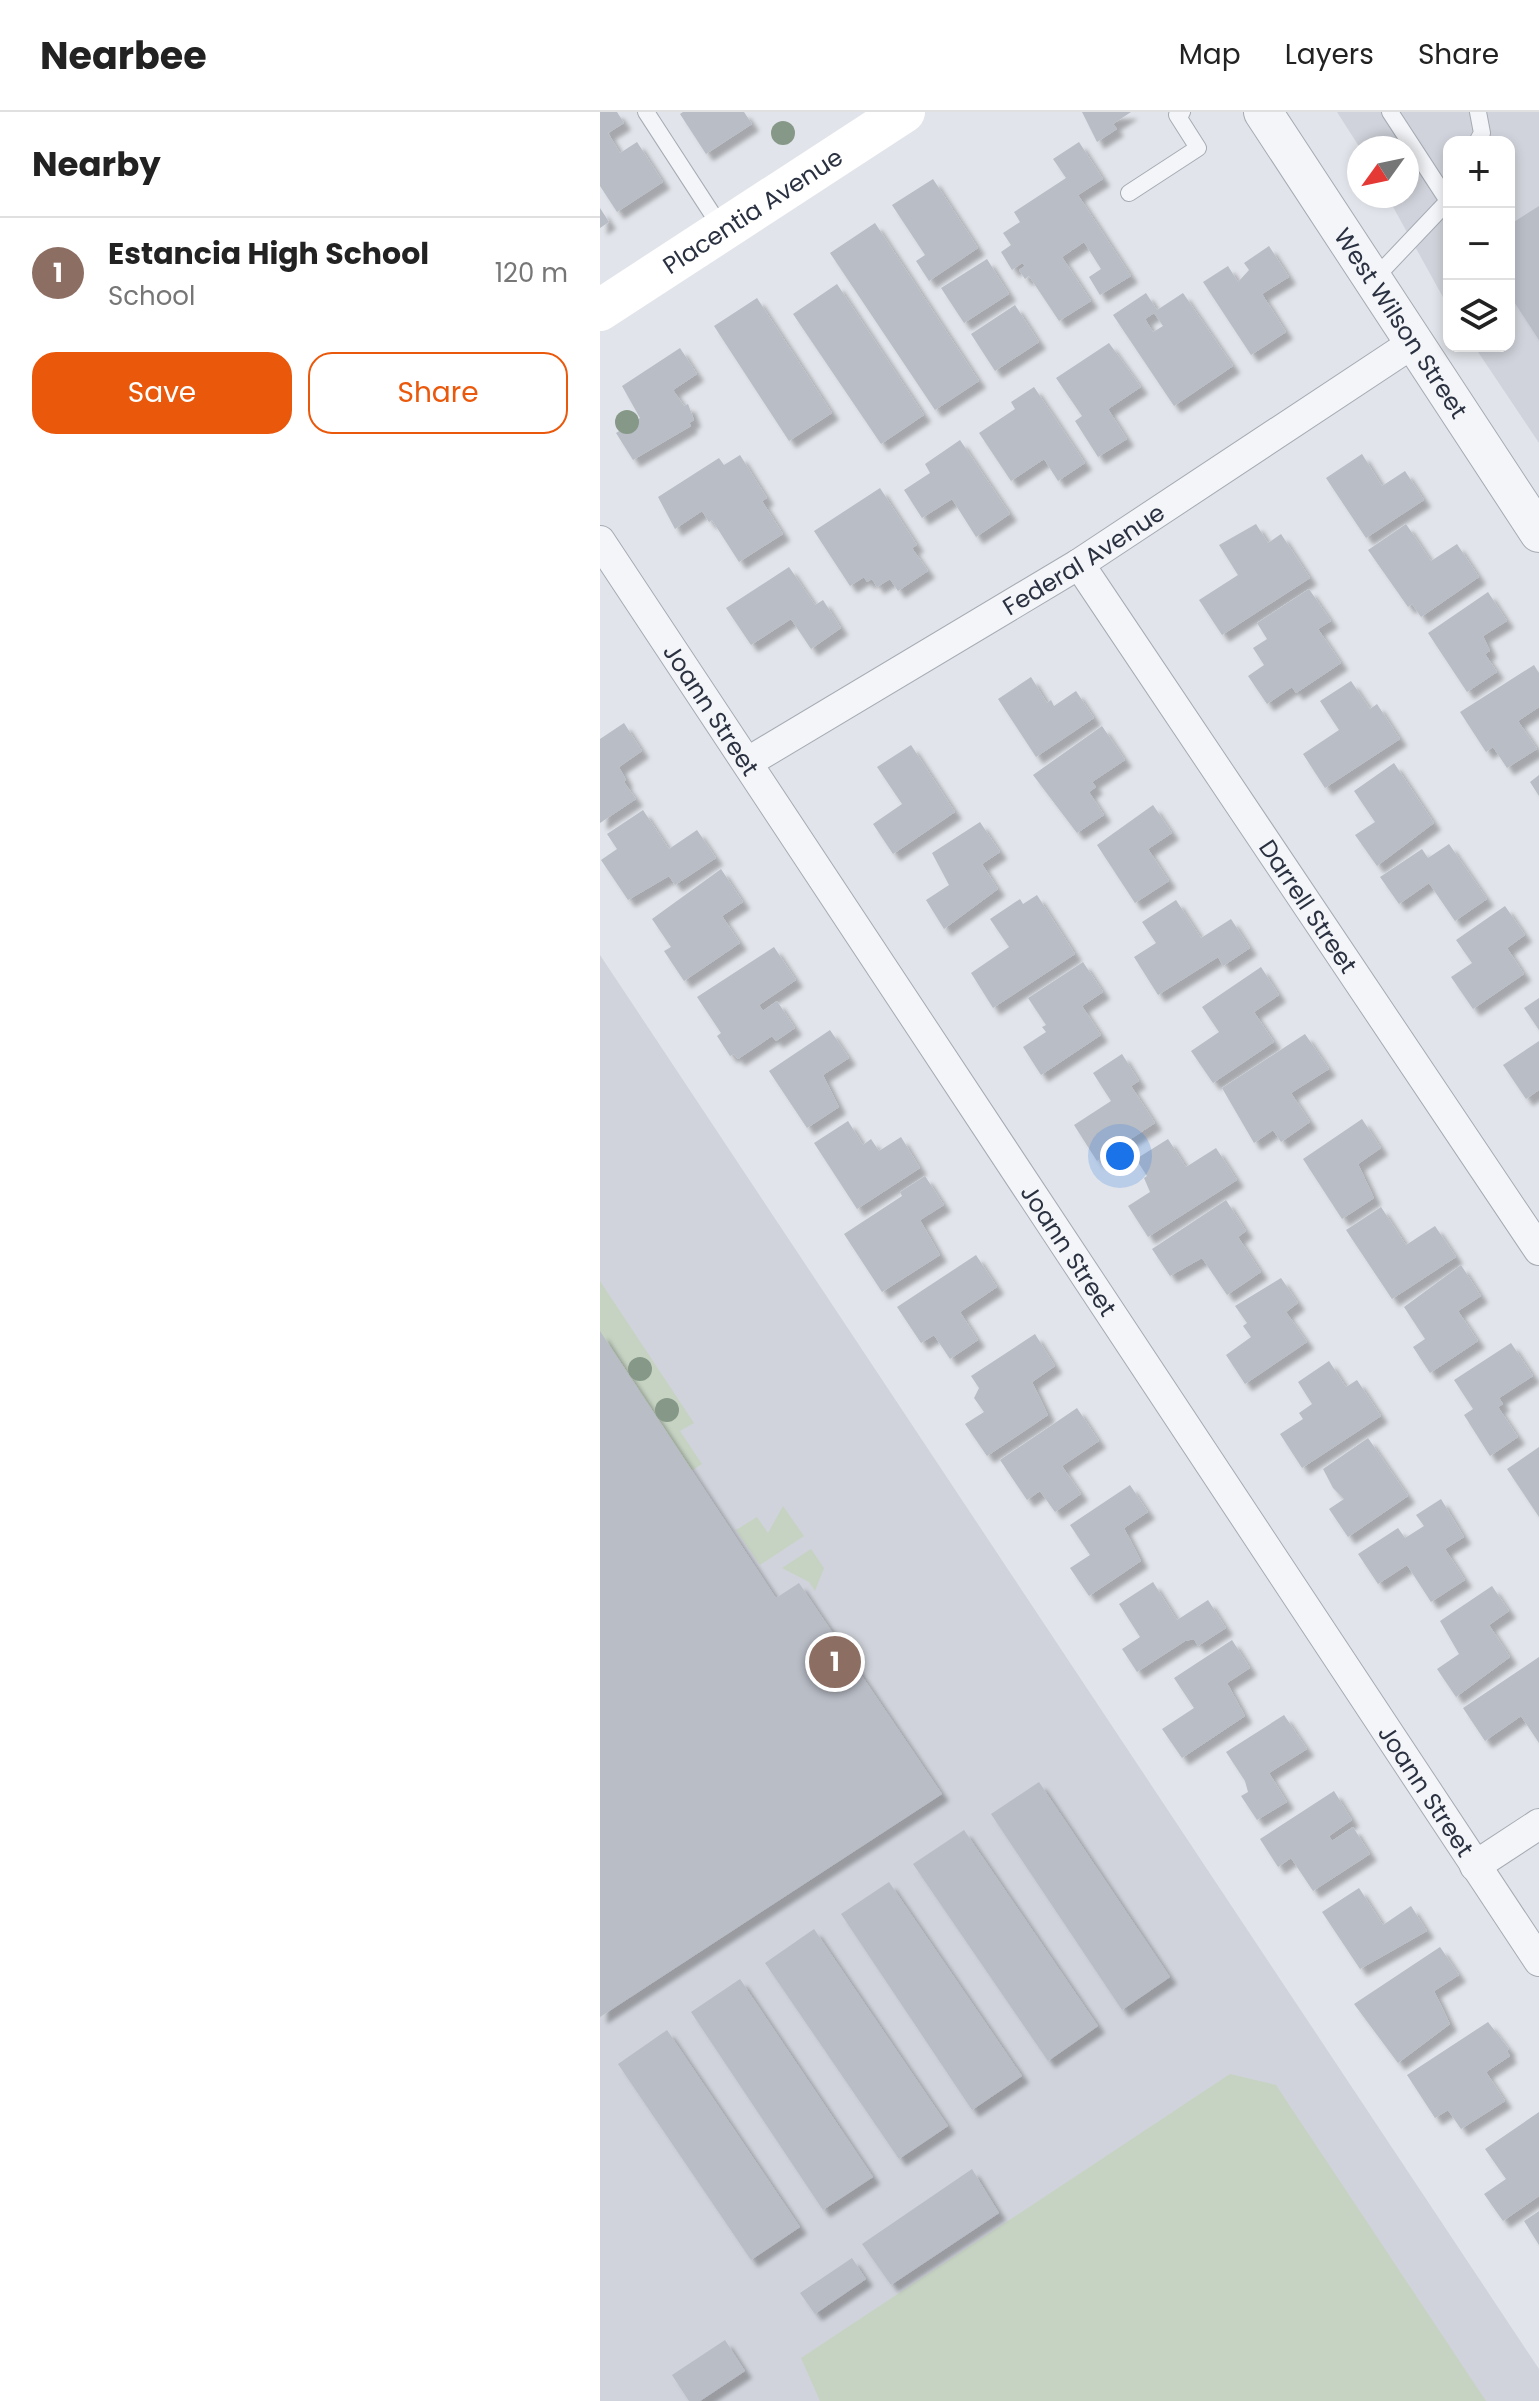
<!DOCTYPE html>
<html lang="en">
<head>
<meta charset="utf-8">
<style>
	body { margin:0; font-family:Poppins,sans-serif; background:#f2f2f2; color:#222 }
	.controls { position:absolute; right:24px; top:24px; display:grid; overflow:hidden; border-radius:16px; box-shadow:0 4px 12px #0003 }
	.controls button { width:72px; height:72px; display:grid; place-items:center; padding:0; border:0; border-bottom:2px solid #e0e0e0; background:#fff; color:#222; font:40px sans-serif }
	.compass { position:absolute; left:747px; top:24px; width:72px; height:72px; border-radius:50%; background:#fff; box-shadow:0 4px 12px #0003; rotate:237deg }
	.you { position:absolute; left:520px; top:1044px; width:28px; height:28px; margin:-20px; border:6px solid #fff; border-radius:50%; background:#1a73e8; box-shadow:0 0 0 12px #1a73e833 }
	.badge { display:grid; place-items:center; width:52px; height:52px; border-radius:50%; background:#ea580c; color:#fff; font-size:26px; font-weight:700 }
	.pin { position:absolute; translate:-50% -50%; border:4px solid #fff; box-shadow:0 2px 8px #0006 }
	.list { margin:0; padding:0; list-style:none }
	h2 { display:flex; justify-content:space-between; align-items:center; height:104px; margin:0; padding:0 32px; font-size:34px }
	h2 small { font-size:26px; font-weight:400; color:#767676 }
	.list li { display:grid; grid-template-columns:52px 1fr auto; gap:24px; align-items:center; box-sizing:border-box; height:112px; padding:0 32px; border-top:2px solid #e0e0e0 }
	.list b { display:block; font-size:30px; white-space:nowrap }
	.list p { margin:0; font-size:26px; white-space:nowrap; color:#767676 }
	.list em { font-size:26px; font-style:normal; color:#767676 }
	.actions { display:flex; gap:16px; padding:24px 32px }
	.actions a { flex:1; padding:18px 0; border:2px solid #ea580c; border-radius:24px; text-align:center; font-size:28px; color:#ea580c }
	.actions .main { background:#ea580c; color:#fff }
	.icon { flex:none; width:44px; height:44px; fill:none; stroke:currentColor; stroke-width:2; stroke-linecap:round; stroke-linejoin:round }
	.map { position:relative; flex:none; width:939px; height:2289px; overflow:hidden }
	header { display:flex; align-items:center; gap:48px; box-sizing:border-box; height:112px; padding:0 40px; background:#fff; border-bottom:2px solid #e0e0e0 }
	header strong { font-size:38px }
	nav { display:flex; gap:44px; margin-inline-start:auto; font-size:28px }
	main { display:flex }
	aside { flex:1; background:#fff }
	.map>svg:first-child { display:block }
	.built { fill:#d0d3db }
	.green { fill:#c6d3c3 }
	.building { fill:#b9bdc6; fill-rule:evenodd; filter:url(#shadow) }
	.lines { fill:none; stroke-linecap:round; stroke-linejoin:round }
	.service-casing { stroke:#a6abb4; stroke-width:18 }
	.minor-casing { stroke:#a6abb4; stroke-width:32 }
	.tertiary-casing { stroke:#a6abb4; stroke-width:40 }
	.service { stroke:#f4f5f8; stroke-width:16 }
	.minor { stroke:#f4f5f8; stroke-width:30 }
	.tertiary { stroke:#f4f5f8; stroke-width:38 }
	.secondary { stroke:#fff; stroke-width:42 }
	.tree { fill:#869988 }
	.labels { text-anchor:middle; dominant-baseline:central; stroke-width:7; stroke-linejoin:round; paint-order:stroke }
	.street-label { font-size:24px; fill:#2a3141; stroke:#f1f3f7 }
</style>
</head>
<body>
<header>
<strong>Nearbee</strong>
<nav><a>Map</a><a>Layers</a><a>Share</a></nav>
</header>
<main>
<aside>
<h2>Nearby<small></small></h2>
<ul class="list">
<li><span class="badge" style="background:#8d6e63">1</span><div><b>Estancia High School</b><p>School</p></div><em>120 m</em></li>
</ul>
<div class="actions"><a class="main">Save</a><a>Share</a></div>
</aside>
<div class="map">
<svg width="939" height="2289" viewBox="0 0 939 2289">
	<defs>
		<filter id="shadow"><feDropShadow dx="7" dy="7" stdDeviation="2" flood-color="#0004"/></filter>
	</defs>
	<rect width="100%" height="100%" fill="#e1e4ea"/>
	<!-- built -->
	<path class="built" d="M 737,0 L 939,0 L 939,331 L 874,234 L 909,234 L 909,30 L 849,30 L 849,196 L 787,84 L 807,84 L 807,36 L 760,36 Z
		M 0,843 L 939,2257 L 939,2289 L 0,2289 Z"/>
	<!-- green -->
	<path class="green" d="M 0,1169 L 94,1311 L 80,1319 L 102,1352 L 91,1359 L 0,1221 Z
		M 183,1394 L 204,1424 L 160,1453 L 136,1418 L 157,1405 L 168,1421 Z
		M 211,1437 L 224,1456 L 215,1479 L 209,1470 L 182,1456 Z
		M 630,1962 L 676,1973 L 886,2289 L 220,2289 L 201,2246 Z"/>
	<!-- building -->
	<path class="building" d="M 0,0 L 17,0 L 24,11 L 8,21 L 20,41 L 37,30 L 63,70 L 17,100 L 0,74 Z
		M 83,0 L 144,0 L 152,12 L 106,42 L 80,2 Z
		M 482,0 L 531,0 L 513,12 L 517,17 L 497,30 Z
		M 479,30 L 503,67 L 478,83 L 531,164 L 500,183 L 489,165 L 501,157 L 484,130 L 462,145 L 491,189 L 459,209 L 429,164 L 425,167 L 419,158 L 425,154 L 422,151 L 412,158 L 401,140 L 411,133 L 403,121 L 420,110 L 414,100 L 466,66 L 453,47 Z
		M 333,67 L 378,136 L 329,169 L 316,149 L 325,143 L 292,93 Z
		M 939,94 L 939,228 L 909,182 L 909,113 Z
		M 0,96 L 9,110 L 0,116 Z
		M 275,111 L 379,269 L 335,298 L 230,141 Z
		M 669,134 L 689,165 L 662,182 L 686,220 L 651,243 L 603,170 L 628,154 L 638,170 L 649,158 L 644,151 Z
		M 387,147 L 409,182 L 364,211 L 341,176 Z
		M 237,172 L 324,303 L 281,332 L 193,202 Z
		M 546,181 L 557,198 L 583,181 L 633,254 L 574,294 L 513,203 ZM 554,201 L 563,214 L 553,220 L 545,207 Z
		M 157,186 L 232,301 L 189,329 L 114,214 Z
		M 415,193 L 439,230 L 395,259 L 371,222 Z
		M 509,231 L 541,275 L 508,297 L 527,327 L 498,345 L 475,309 L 482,304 L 456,266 Z
		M 80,236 L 97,262 L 73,278 L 84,294 L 88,292 L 94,308 L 89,311 L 91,314 L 33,348 L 16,321 L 40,306 L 22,274 Z
		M 434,275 L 485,351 L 458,369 L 444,347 L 411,369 L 379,321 L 415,297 L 411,290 Z
		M 360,328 L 410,402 L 376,425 L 352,387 L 322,406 L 304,378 L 330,361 L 325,352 Z
		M 762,342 L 782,374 L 805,359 L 824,388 L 766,426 L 726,366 Z
		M 140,343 L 167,386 L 162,389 L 183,422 L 139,450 L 112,408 L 109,410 L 102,399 L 75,417 L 58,385 L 119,346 L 124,353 Z
		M 280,376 L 317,433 L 312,436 L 328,459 L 298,479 L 290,467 L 277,475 L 272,467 L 267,470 L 264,465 L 250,474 L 214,419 Z
		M 656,412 L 668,431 L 681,422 L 710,466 L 622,523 L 599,488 L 638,463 L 619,433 Z
		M 806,412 L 831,449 L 857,432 L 879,465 L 821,505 L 812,492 L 808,495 L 768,438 Z
		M 189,455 L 215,493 L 223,488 L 241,516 L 211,537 L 191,507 L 151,533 L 126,496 Z
		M 709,477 L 731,509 L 718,517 L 741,551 L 696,581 L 692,575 L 667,592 L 648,564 L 664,553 L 653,536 L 667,527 L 657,511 Z
		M 888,480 L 907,509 L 883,524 L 890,539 L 885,542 L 897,560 L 867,580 L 828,521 Z
		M 934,553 L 939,561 L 939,595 L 918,609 L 937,637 L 907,656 L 893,635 L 886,640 L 860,600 Z
		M 431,565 L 447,591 L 451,588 L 454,594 L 476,579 L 494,606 L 436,645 L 398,587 Z
		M 751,569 L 770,597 L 777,592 L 800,627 L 725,676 L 703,642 L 739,618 L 720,589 Z
		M 24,611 L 42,639 L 19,655 L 26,668 L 24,670 L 36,687 L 0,711 L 0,627 Z
		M 502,614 L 525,648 L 492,670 L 496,675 L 489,680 L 504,703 L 477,721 L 433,663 Z
		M 311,633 L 355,700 L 293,742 L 273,712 L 302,692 L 277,655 Z
		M 794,651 L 834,711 L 777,754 L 755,723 L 775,710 L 754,679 Z
		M 939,663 L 939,684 L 930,670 Z
		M 553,693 L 572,721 L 548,737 L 569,769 L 535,791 L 497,733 Z
		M 43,698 L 69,737 L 97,718 L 116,746 L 75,773 L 69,764 L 28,788 L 1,748 L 17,737 L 7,722 Z
		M 380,710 L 400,740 L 382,752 L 398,777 L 344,817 L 326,788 L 349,773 L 332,741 Z
		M 849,732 L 887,787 L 855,809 L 829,771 L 799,792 L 780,765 L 822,737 L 828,746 Z
		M 121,757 L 143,790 L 122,804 L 140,831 L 84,869 L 64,839 L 71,835 L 52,807 Z
		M 437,783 L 475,842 L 393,896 L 371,861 L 409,835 L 390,807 L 420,787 L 423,792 Z
		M 576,788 L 601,826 L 631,807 L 650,836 L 623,854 L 618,845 L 558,883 L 534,845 L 556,831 L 542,810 Z
		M 905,794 L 925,823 L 907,836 L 924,862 L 873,897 L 851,865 L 872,851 L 856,828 Z
		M 174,835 L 196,868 L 159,893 L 163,899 L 177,889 L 195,916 L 176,929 L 172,924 L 138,947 L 134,942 L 130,944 L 117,924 L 121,921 L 97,885 Z
		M 483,850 L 503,880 L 482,894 L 501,923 L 441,963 L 423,935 L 446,920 L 442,915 L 446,913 L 428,886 Z
		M 661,855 L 679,883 L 654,900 L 674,930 L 613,971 L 591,939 L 619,920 L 602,895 Z
		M 939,886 L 939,918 L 924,896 Z
		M 230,918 L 249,946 L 223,963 L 239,995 L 207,1016 L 169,959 Z
		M 705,922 L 729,957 L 691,981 L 710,1010 L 681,1030 L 673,1018 L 654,1031 L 622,976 Z
		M 939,929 L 939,978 L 926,987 L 903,953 Z
		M 522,942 L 539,969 L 531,974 L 555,1011 L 497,1049 L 474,1013 L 511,989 L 493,961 Z
		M 762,1007 L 781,1036 L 758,1052 L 774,1086 L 742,1107 L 703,1047 Z
		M 248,1009 L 263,1033 L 271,1027 L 279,1039 L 301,1025 L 320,1056 L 257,1097 L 214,1031 Z
		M 568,1027 L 586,1055 L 616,1036 L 637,1068 L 548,1125 L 528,1094 L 550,1080 L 544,1066 L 547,1064 L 536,1047 Z
		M 325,1064 L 344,1093 L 320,1108 L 340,1143 L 282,1180 L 244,1122 L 302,1084 L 300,1080 Z
		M 626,1088 L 646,1119 L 638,1125 L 661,1160 L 627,1183 L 602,1146 L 570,1164 L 552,1137 Z
		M 781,1095 L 806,1133 L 835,1114 L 856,1145 L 792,1187 L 746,1118 Z
		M 376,1143 L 397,1175 L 360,1200 L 378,1228 L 350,1247 L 334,1223 L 321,1231 L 297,1195 Z
		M 861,1153 L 881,1184 L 858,1199 L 878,1229 L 830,1261 L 813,1235 L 825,1227 L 804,1195 Z
		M 681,1166 L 698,1191 L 686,1200 L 707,1230 L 645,1272 L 626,1243 L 651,1225 L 643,1214 L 647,1211 L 635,1194 Z
		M 0,1219 L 176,1486 L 199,1471 L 342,1682 L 0,1905 Z
		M 435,1222 L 455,1254 L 432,1270 L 448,1303 L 387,1344 L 365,1312 L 384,1300 L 374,1286 L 379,1276 L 371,1264 Z
		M 911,1231 L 933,1264 L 899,1286 L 903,1292 L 898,1295 L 918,1325 L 890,1344 L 864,1303 L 873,1297 L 854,1268 Z
		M 729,1249 L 746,1275 L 757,1268 L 781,1304 L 702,1356 L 680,1322 L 703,1307 L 699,1301 L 712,1292 L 698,1270 Z
		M 477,1296 L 499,1329 L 462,1354 L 481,1382 L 455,1400 L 440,1379 L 427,1388 L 400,1348 Z
		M 768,1326 L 808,1384 L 748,1425 L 729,1397 L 744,1387 L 733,1376 L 723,1357 Z
		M 939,1335 L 939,1405 L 907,1357 Z
		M 530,1373 L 548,1400 L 524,1416 L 541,1449 L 489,1484 L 470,1456 L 490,1443 L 470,1413 Z
		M 841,1387 L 864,1425 L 845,1437 L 865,1468 L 831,1490 L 807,1453 L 778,1472 L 758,1442 L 798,1416 L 805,1426 L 824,1414 L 816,1403 Z
		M 553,1470 L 577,1508 L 608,1488 L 626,1516 L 598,1534 L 594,1527 L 585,1529 L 537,1560 L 522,1537 L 540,1525 L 519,1492 Z
		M 892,1474 L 909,1499 L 889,1513 L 910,1545 L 856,1585 L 837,1557 L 859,1542 L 840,1509 Z
		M 632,1528 L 650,1556 L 627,1571 L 645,1604 L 582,1646 L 562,1617 L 594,1596 L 574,1566 Z
		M 939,1545 L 939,1631 L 921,1604 L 885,1629 L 863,1596 Z
		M 684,1603 L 707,1637 L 669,1661 L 687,1690 L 657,1708 L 641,1684 L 648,1680 L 645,1669 L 626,1640 Z
		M 439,1670 L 570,1865 L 522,1898 L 391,1702 Z
		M 734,1679 L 752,1708 L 729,1724 L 732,1729 L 753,1715 L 770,1742 L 713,1779 L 691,1746 L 678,1755 L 660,1727 Z
		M 364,1718 L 498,1914 L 448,1949 L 313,1752 Z
		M 289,1770 L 422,1964 L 372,1998 L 241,1802 Z
		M 759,1776 L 783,1813 L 811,1794 L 827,1819 L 760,1857 L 722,1800 Z
		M 214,1817 L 348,2014 L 299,2047 L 165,1851 Z
		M 840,1835 L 859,1863 L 834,1879 L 850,1912 L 798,1951 L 754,1892 Z
		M 140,1867 L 273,2065 L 223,2098 L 91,1900 Z
		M 888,1910 L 909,1937 L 907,1939 L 910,1944 L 886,1960 L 905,1989 L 861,2017 L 848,1998 L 835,2006 L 807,1963 Z
		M 67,1918 L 200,2115 L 151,2148 L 18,1952 Z
		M 939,2000 L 939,2084 L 903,2109 L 884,2082 L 906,2067 L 885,2037 Z
		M 372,2057 L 399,2101 L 291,2173 L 262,2132 Z
		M 939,2099 L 939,2133 L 924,2109 Z
		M 252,2146 L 266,2167 L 215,2202 L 200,2181 Z
		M 125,2228 L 145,2259 L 100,2289 L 89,2289 L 72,2263 Z"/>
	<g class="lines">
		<!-- service casing -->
		<g class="service-casing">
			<path id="service" d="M 46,0 L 122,117
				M 877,30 L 882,21 L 878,0
				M 529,81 L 598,36 L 577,3 L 582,0
				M 774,167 L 848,89 L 790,0"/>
		</g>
		<!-- minor casing -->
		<g class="minor-casing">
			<g id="minor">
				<path id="s1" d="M 0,429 L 939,1849"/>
				<path id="s2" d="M 479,452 L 939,1138"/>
				<path id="s3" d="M 148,650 L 479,452 L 813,231"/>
				<path d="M 875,1754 L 939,1712"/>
			</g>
		</g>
		<!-- tertiary casing -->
		<g class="tertiary-casing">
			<g id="tertiary">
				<path id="s4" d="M 663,0 L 939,421"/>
			</g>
		</g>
		<!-- service -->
		<use href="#service" class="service"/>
		<!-- minor -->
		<use href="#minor" class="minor"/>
		<!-- tertiary -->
		<use href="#tertiary" class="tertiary"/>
		<!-- secondary -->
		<path class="secondary" id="s5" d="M 0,198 L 304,0"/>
	</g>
	<!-- trees -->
	<g class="tree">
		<circle cx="183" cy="21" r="12"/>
		<circle cx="27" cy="310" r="12"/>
		<circle cx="40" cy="1257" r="12"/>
		<circle cx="67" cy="1298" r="12"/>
	</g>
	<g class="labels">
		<!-- street labels -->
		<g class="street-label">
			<text stroke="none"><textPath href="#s5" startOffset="182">Placentia Avenue</textPath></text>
			<text stroke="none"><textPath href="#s4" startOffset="252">West Wilson Street</textPath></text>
			<text stroke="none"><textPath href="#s3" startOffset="392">Federal Avenue</textPath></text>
			<text stroke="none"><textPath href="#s1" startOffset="202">Joann Street</textPath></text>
			<text stroke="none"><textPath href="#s2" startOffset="412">Darrell Street</textPath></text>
			<text stroke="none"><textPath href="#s1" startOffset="850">Joann Street</textPath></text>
			<text stroke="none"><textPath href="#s1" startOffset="1498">Joann Street</textPath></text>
		</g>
	</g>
</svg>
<div class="controls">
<button>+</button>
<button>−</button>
<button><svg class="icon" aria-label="layers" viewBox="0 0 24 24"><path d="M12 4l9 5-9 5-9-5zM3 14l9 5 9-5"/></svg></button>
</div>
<svg class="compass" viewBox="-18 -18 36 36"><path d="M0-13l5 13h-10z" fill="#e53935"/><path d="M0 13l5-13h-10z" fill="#767676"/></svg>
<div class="you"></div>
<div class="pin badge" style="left:235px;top:1550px;background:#8d6e63">1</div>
</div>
</main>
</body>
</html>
